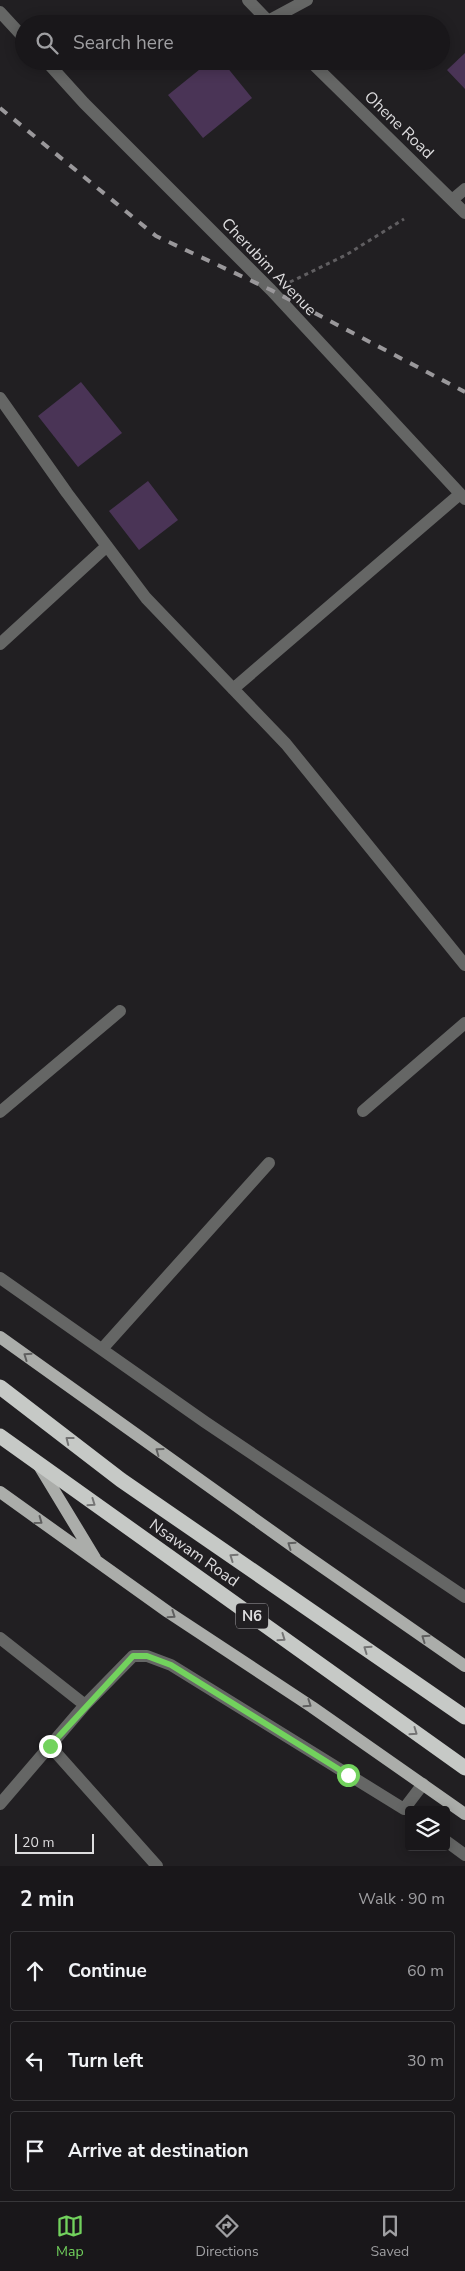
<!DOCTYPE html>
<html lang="en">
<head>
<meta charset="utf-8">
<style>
	body { margin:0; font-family:"Nunito Sans",sans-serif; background:#262427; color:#f1f3f6 }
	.controls { position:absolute; right:15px; bottom:15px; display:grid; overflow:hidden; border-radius:5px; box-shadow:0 2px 12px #0003 }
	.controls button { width:45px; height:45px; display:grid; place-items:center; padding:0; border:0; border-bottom:1px solid #373639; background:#19171a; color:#f1f3f6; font:25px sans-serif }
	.scale { position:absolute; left:15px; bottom:12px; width:79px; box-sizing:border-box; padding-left:5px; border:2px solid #dddcde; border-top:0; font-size:14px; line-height:18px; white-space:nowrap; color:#dddcde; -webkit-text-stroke:4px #211f22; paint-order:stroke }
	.stop { position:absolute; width:15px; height:15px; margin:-11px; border:4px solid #72d25d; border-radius:50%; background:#fff }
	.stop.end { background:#72d25d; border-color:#fff; box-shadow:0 1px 5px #0008 }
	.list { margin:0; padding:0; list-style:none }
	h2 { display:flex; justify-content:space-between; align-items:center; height:65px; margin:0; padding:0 20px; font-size:21px }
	h2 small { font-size:16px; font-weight:400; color:#9f9fa2 }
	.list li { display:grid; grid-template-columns:32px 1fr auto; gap:15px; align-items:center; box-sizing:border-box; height:80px; margin:0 10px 10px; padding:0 10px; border:1px solid #373639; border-radius:5px }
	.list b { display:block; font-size:19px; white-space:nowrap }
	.list em { font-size:16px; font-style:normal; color:#9f9fa2 }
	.icon { flex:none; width:28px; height:28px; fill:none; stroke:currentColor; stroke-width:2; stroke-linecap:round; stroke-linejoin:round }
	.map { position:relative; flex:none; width:465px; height:1866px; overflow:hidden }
	.search { position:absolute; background:#19171a; box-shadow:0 2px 12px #0003; left:15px; right:15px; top:15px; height:55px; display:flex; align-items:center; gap:12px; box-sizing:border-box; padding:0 18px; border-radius:28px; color:#9f9fa2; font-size:19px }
	.sheet { height:335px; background:#19171a }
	nav { display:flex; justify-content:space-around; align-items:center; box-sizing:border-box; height:70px; border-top:1px solid #373639; background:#19171a; font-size:14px; color:#9f9fa2 }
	nav a { display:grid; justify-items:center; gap:2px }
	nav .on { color:#72d25d }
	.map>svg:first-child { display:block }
	.building { fill:#4a3456 }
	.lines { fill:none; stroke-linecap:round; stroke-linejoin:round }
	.path { stroke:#605e61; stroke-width:3; stroke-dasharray:4 4; stroke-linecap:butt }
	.minor { stroke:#656665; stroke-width:12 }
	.major { stroke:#abadaa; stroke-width:12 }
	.highway { stroke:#c6c9c6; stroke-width:15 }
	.rail { stroke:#9a989b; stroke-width:4; stroke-dasharray:9 9; stroke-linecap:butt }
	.oneway { stroke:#5f5f5f }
	.oneway2 { stroke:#747474 }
	.route { stroke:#72d25d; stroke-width:6 }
	.labels { text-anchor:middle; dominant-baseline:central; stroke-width:4; stroke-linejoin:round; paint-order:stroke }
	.shield { fill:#211f22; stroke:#a5a3a6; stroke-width:1 }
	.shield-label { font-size:15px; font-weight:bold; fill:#dddcde }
	.street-label { font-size:16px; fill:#dddcde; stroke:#211f22 }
</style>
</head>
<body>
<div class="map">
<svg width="465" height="1866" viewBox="0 0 465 1866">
	<rect width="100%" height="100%" fill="#211f22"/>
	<!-- building -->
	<path class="building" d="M 465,53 L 465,89 L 447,70 Z
		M 210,61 L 222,61 L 252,98 L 203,138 L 168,95 Z
		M 81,382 L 122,433 L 78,467 L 38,416 Z
		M 148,481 L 178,520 L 139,550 L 109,511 Z"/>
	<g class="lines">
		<!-- path -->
		<path class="path" d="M 290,282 L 346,255 L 404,219"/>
		<!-- minor -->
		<path class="minor" d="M 248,0 L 271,24
			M 0,12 L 24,38
			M 268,21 L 307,0
			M 46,61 L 84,103 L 271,290 L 465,499
			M 310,61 L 465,213
			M 452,200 L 465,189
			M 0,398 L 67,493 L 146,598 L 286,744 L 465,965
			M 0,644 L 107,546
			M 233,689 L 460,494
			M 363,1111 L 465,1023
			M 0,1112 L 120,1011
			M 0,1278 L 205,1422 L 465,1597
			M 102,1349 L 269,1163
			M 0,1638 L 85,1705
			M 50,1746 L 157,1866
			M 0,1804 L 85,1705 L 133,1656 L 147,1656 L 171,1665 L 404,1809 L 423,1784
			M 446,1841 L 465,1855"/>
		<!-- major -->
		<path class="major" d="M 0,1337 L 298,1550 L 465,1666
			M 38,1464 L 95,1558
			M 0,1492 L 168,1612 L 312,1707 L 465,1814"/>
		<!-- highway -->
		<path class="highway" d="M 0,1387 L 121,1480 L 465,1717
			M 0,1436 L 465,1768"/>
		<!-- rail -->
		<path class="rail" d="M 0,108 L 156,236 L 271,290 L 465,392"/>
	</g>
	<!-- one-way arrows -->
	<defs><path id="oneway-chevron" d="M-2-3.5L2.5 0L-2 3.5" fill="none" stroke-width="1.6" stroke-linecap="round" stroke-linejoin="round" transform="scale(1.25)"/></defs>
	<g class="oneway">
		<use href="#oneway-chevron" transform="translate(27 1356) rotate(-145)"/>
		<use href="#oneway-chevron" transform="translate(159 1451) rotate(-144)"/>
		<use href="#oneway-chevron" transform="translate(39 1521) rotate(36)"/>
		<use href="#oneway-chevron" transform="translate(291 1545) rotate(-145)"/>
		<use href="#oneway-chevron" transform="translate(172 1615) rotate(34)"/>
		<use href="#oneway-chevron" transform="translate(425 1638) rotate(-145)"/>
		<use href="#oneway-chevron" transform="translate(308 1704) rotate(34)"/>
	</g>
	<g class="oneway2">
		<use href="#oneway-chevron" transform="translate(69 1440) rotate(-142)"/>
		<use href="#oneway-chevron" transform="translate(92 1503) rotate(35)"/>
		<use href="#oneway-chevron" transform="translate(233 1557) rotate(-145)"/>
		<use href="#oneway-chevron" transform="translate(282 1638) rotate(35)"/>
		<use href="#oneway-chevron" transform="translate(367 1649) rotate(-145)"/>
		<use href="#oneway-chevron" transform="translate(414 1732) rotate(35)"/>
	</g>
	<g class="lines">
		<!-- route -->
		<path class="route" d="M 50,1746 L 133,1656 L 147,1656 L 171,1665 L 348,1775"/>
	</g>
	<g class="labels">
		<!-- shield labels -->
		<rect class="shield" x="236" y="1603.5" width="32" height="25" rx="4"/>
		<g class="shield-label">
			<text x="252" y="1616">N6</text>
		</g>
		<!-- street labels -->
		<g class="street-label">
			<text transform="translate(399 125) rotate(44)">Ohene Road</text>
			<text transform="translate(269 267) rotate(46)">Cherubim Avenue</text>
			<text transform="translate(194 1553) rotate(35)">Nsawam Road</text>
		</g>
	</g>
</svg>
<div class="controls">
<button><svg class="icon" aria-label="layers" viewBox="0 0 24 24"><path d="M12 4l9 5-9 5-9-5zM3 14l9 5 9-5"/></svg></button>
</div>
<div class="scale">20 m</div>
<div class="stop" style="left:348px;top:1775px"></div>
<div class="stop end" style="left:50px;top:1746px"></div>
<div class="search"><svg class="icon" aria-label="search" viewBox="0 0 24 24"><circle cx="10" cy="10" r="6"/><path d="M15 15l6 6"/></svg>Search here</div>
</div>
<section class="sheet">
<h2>2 min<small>Walk · 90 m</small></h2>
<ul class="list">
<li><svg class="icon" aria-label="ahead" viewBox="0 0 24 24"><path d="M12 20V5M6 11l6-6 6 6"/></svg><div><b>Continue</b></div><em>60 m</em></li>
<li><svg class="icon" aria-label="left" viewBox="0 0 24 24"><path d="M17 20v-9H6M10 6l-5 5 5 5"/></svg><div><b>Turn left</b></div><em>30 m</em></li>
<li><svg class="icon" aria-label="arrive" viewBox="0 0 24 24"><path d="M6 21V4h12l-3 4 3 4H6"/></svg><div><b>Arrive at destination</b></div></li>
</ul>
</section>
<nav>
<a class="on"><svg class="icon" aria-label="map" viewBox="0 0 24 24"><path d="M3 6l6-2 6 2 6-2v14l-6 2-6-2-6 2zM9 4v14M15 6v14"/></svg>Map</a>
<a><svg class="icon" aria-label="directions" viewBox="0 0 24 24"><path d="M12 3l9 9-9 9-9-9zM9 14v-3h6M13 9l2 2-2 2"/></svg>Directions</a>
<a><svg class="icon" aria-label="saved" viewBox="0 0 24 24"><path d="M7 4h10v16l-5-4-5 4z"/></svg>Saved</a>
</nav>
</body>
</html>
